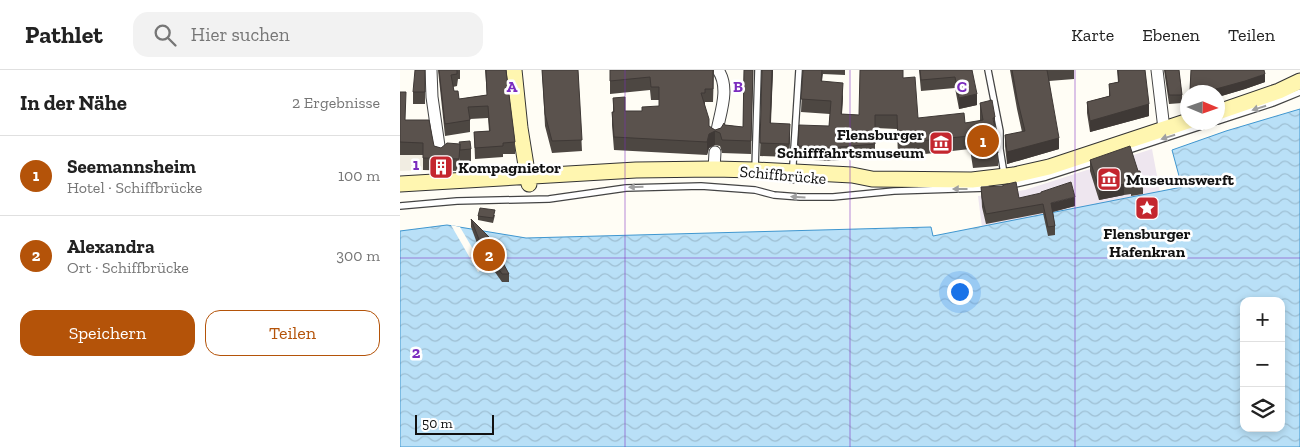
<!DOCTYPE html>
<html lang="de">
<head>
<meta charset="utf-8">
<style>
	body { margin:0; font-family:"Zilla Slab",serif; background:#f2f2f2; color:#222 }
	.controls { position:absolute; right:15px; bottom:15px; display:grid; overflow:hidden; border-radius:10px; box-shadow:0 2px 8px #0003 }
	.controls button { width:45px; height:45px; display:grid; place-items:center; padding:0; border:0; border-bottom:1px solid #e0e0e0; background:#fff; color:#222; font:25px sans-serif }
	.compass { position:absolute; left:780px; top:15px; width:45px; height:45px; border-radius:50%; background:#fff; box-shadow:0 2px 8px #0003; rotate:92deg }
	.scale { position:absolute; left:15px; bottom:12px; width:79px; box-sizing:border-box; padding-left:5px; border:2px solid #111; border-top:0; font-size:14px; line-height:18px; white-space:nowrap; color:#111; -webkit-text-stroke:4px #fff; paint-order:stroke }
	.you { position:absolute; left:559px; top:221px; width:18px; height:18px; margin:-12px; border:4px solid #fff; border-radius:50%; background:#1a73e8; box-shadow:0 0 0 8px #1a73e833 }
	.badge { display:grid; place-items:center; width:32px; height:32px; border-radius:50%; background:#b45309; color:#fff; font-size:16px; font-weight:700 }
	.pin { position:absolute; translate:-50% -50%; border:2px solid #fff; box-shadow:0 1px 5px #0006 }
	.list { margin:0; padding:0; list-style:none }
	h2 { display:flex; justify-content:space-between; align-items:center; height:65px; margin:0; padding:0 20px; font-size:21px }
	h2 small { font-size:16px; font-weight:400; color:#767676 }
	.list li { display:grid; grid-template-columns:32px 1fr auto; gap:15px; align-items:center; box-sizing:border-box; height:80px; padding:0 20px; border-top:1px solid #e0e0e0 }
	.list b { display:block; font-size:19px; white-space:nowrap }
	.list p { margin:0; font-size:16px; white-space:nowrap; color:#767676 }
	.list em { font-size:16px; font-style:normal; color:#767676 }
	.actions { display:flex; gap:10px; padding:15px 20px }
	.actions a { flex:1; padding:11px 0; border:1px solid #b45309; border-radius:15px; text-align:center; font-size:18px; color:#b45309 }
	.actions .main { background:#b45309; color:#fff }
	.icon { flex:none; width:28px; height:28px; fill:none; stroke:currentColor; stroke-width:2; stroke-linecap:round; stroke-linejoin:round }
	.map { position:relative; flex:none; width:900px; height:377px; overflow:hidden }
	header { display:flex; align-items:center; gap:30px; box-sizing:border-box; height:70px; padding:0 25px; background:#fff; border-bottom:1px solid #e0e0e0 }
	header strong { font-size:24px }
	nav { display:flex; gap:28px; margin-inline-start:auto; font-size:18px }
	.search { width:350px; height:45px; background:#f2f2f2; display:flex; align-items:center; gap:12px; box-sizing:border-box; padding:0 18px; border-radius:15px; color:#767676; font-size:19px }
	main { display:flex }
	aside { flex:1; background:#fff }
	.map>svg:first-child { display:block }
	.industrial { fill:#eee6ef }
	.plaza { fill:#f1ede2 }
	.water { fill:url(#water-waves); stroke:#3f96cf; fill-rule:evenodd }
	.pier { fill:#fffdf5 }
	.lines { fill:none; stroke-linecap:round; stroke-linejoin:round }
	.lane-casing { stroke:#444; stroke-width:8 }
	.street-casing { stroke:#444; stroke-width:13 }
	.secondary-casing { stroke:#333; stroke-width:17 }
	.lane { stroke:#fff; stroke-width:5.5 }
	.street { stroke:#fff; stroke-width:11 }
	.secondary { stroke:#fff6b0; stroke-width:15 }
	.wall { fill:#4d4742 }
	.shaded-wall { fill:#3f3936 }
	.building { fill:#5a524d; stroke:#3f3936 }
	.oneway { fill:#a0a0a0 }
	.grid { fill:none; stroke:#7b2cbf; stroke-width:1; stroke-opacity:0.55 }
	.labels { text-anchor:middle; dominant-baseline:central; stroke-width:5; stroke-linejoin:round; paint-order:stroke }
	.poi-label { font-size:16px; font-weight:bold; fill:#111; stroke:#fff; text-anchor:start }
	.street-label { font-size:16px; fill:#111; stroke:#fff }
	.grid-label { font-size:16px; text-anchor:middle; font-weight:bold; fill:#7b2cbf; stroke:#fff; stroke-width:5; stroke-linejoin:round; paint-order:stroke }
</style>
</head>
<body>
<header>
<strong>Pathlet</strong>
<div class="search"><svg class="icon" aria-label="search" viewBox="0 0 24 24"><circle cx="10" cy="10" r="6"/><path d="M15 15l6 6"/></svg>Hier suchen</div>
<nav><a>Karte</a><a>Ebenen</a><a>Teilen</a></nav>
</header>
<main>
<aside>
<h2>In der Nähe<small>2 Ergebnisse</small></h2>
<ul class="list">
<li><span class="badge">1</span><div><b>Seemannsheim</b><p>Hotel · Schiffbrücke</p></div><em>100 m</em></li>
<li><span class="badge">2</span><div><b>Alexandra</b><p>Ort · Schiffbrücke</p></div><em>300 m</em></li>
</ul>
<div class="actions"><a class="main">Speichern</a><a>Teilen</a></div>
</aside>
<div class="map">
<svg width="900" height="377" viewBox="0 0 900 377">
	<defs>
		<pattern id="water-waves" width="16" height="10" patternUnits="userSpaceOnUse" patternTransform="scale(1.25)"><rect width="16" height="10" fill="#b9e0f7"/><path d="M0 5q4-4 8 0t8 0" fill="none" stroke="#9ebfd3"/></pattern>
	</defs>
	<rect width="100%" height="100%" fill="#fffdf5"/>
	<!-- industrial -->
	<path class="industrial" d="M 752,79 L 760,122 L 582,158 L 578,126 L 625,120 Z"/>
	<!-- plaza -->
	<path class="plaza" d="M 0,85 L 23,85 L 23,100 L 0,101 Z"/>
	<!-- water -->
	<path class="water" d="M 900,39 L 900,377 L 0,377 L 0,161 L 47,155 L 126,168 L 531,157 L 533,166 L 782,117 L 772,80 L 826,61 ZM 844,231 L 881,231 L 881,358 L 844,358 Z"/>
	<!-- pier -->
	<path class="pier" d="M 51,155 L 60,157 L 84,198 L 78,202 Z"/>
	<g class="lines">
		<!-- lane casing -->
		<g class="lane-casing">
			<path id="lane" d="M 588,0 L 600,61 L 600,79 L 604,104
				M 818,51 L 873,33 L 900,22
				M 726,81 L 814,52
				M 355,100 L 358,0
				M 392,110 L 399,0
				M 611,115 L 646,107 L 696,91
				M 0,136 L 57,131 L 149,129 L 226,118 L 301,116 L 355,120 L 374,125 L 400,127 L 433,127 L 494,121 L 587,118"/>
		</g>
		<!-- street casing -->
		<g class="street-casing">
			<path id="street" d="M 31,0 L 32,27 L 40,83
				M 757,0 L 764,59
				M 316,66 C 319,45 331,19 318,0
				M 314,99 L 315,82"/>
		</g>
		<!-- secondary casing -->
		<g class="secondary-casing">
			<path id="secondary" d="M 114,0 L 120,58 L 129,114
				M 818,42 L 879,21 L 900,11
				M 0,114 L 236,100 L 314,99 L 355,100 L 452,105 L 472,109 L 572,110 L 614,105 L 649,97 L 788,51"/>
		</g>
		<!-- lane -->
		<use href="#lane" class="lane"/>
		<!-- street -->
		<use href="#street" class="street"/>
		<!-- secondary -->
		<use href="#secondary" class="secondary"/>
	</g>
	<!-- wall -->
	<path class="wall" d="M 38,0 L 60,0 L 60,9 L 58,9 L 57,16 L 53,17 L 54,21 L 59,29 L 87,25 L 85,0 L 106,0 L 115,72 L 115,84 L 103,84 L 103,87 L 75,89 L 74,62 L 89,61 L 88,48 L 70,49 L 70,62 L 45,66 Z
		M 142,0 L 178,0 L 182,81 L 152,83 L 145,56 Z
		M 210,0 L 314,0 L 313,32 L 305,32 L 305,36 L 309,56 L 315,60 L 321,58 L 325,55 L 343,57 L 344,0 L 353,0 L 351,84 L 322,83 L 320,76 L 315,75 L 309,78 L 307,85 L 214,80 L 212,55 L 212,42 L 213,42 L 213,28 L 225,41 L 242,41 L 259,36 L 259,30 L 251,30 L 250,20 L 210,24 Z
		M 362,0 L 373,0 L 371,53 L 390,67 L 389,87 L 360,86 Z
		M 403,0 L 445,0 L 445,5 L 423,4 L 422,11 L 443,26 L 442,44 L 459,45 L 503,8 L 518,48 L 565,53 L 580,51 L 580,33 L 595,60 L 598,83 L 598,96 L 573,98 L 570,79 L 498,87 L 497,59 L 475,58 L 475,87 L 428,91 L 398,89 L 398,76 L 429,56 L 430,44 L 401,42 Z
		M 519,0 L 572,0 L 577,35 L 559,39 L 555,18 L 521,21 Z
		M 610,0 L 674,0 L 674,9 L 649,11 L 659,79 L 607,94 L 605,76 L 605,65 L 622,62 L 617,39 Z
		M 717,0 L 745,0 L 749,46 L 690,62 L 687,43 L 687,32 L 709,26 L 709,14 L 718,12 Z
		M 764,0 L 779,0 L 782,25 L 782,33 L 769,34 Z
		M 791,0 L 865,12 L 845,19 L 818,27 L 818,22 L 790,22 Z
		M 0,22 L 5,50 L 34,76 L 41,78 L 71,79 L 71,91 L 60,93 L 60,86 L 59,101 L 23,100 L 23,85 L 0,85 Z
		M 13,22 L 25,22 L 25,34 L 13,34 Z
		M 690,90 L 738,101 L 743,113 L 743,124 L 731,126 L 731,124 L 724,125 L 699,130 L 690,101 Z
		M 581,117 L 619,128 L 675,136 L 653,142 L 655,156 L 655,165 L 648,166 L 643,143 L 586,154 L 582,137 Z
		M 95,145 L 93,153 L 78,150 L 78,146 Z
		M 71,149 L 109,204 L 109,212 L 102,212 L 80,181 L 71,157 Z"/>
	<!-- shaded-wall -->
	<path class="shaded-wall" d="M 372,0 L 373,0 L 370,66 L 370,53 Z
		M 865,4 L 865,12 L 845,19 L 818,27 L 818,22 L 805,22 Z
		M 443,13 L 443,26 L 441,57 L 441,44 Z
		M 577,24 L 577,35 L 559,39 L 559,28 Z
		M 749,34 L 749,46 L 690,62 L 690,51 Z
		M 595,47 L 595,60 L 593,48 Z
		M 390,54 L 390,67 L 389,87 L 389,74 Z
		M 315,61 L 315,75 L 309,78 L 307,85 L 307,72 L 309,64 Z
		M 659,68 L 659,79 L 607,94 L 607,82 Z
		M 724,114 L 724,125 L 699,130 L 699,119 Z
		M 675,127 L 675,136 L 651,142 L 651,133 Z"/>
	<!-- building -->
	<path class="building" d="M 15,0 L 25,0 L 25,22 L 13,22 Z
		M 39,0 L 57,0 L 57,4 L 51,5 L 54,21 L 58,21 L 59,29 L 87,25 L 86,0 L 106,0 L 115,72 L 103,73 L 103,76 L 75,78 L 74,62 L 90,61 L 88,36 L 68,37 L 70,50 L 45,54 Z
		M 142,0 L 178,0 L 182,70 L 152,71 L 145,44 Z
		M 210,0 L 313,0 L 313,19 L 305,19 L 305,23 L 301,23 L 309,49 L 309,56 L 315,60 L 321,58 L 324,53 L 325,55 L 343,57 L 344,0 L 353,0 L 351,71 L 322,70 L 320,63 L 315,61 L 309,64 L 307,72 L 214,67 L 212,42 L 214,42 L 213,28 L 225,27 L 225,41 L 242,41 L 242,37 L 259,36 L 259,17 L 251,17 L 250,7 L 210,11 Z
		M 362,0 L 372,0 L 370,53 L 390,54 L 389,74 L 360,73 Z
		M 403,0 L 422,0 L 421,11 L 443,13 L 441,44 L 459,45 L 460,0 L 503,0 L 503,8 L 515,7 L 518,48 L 564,43 L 565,53 L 583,50 L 580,33 L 592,30 L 595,47 L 593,48 L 598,83 L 573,85 L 570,66 L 498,73 L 497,45 L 475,45 L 475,74 L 428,78 L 398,76 L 399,55 L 429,56 L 431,31 L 401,29 Z
		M 520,0 L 572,0 L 577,24 L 559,28 L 555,7 L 521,10 Z
		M 612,0 L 647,0 L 659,68 L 607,82 L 605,65 L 625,61 L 617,28 Z
		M 718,0 L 745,0 L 749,34 L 690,51 L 687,32 L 710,26 L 709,14 L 719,12 Z
		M 765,0 L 779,0 L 782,25 L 769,25 Z
		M 791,0 L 864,0 L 865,4 L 845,11 L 805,22 L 800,22 L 799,19 L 790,20 Z
		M 0,22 L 6,22 L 5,50 L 29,50 L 34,76 L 41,78 L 47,73 L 60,74 L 59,72 L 70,71 L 71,79 L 60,80 L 60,74 L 59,89 L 23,88 L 23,73 L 0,72 Z
		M 730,76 L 738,101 L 740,101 L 743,113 L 731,115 L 731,113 L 724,114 L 699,119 L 690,90 Z
		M 616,112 L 619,128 L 641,123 L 641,122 L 671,112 L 675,127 L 651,133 L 655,156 L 648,157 L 643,134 L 586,144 L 582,128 L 581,117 L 603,116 L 603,115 Z
		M 80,138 L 95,140 L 93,148 L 78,146 Z
		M 71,149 L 89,167 L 109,204 L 102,204 L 80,172 Z"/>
	<!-- one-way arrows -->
	<defs><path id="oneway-solid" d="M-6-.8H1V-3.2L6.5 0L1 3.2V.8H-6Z" transform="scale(1.25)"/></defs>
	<g class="oneway">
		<use href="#oneway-solid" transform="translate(859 38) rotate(162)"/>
		<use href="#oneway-solid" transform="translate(768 67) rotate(162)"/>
		<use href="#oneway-solid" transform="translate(236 117) rotate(178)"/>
		<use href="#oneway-solid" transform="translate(560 119) rotate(180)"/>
		<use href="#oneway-solid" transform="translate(398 127) rotate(-176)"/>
	</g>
	<!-- grid -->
	<path class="grid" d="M 225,0 L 225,377M 450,0 L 450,377M 675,0 L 675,377M 0,188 L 900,188"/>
	<!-- icons -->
	<defs>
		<g id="museum-square" transform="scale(1.25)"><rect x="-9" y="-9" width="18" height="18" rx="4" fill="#c4262e" stroke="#fff"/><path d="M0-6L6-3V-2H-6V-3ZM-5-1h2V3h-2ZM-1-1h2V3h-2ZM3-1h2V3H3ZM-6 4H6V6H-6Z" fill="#fff"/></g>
		<g id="building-square" transform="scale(1.25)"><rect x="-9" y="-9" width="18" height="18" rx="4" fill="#c4262e" stroke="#fff"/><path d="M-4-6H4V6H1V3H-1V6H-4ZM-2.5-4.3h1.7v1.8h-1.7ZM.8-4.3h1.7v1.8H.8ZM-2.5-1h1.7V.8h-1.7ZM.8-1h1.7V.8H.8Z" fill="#fff"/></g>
		<g id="sight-square" transform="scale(1.25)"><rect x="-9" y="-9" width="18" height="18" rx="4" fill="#c4262e" stroke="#fff"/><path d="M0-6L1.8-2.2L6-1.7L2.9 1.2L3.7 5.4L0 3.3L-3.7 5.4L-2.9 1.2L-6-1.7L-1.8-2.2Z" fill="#fff"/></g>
	</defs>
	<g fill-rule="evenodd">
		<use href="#museum-square" x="541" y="73"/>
		<use href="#building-square" x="41" y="97"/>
		<use href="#museum-square" x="709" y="109"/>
		<use href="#sight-square" x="747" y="138"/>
	</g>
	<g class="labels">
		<!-- poi labels -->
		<g class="poi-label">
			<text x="524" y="64" text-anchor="end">Flensburger<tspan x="524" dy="18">Schifffahrtsmuseum</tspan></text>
			<text x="58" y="97">Kompagnietor</text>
			<text x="726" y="109">Museumswerft</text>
			<text x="747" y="163" text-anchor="middle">Flensburger<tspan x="747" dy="18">Hafenkran</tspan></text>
		</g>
		<!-- street labels -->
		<g class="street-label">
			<text transform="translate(383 105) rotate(5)">Schiffbrücke</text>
		</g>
	</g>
	<g class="grid-label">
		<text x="112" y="22">A</text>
		<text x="338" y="22">B</text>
		<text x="562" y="22">C</text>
		<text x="16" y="100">1</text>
		<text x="16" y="288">2</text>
	</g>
</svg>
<div class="controls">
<button>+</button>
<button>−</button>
<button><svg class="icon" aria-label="layers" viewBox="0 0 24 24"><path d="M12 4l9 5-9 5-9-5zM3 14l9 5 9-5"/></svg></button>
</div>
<svg class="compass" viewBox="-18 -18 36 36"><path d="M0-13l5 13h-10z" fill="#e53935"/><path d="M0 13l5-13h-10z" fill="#767676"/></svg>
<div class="scale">50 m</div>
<div class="you"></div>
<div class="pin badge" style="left:583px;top:71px">1</div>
<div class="pin badge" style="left:89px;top:185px">2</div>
</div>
</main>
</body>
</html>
